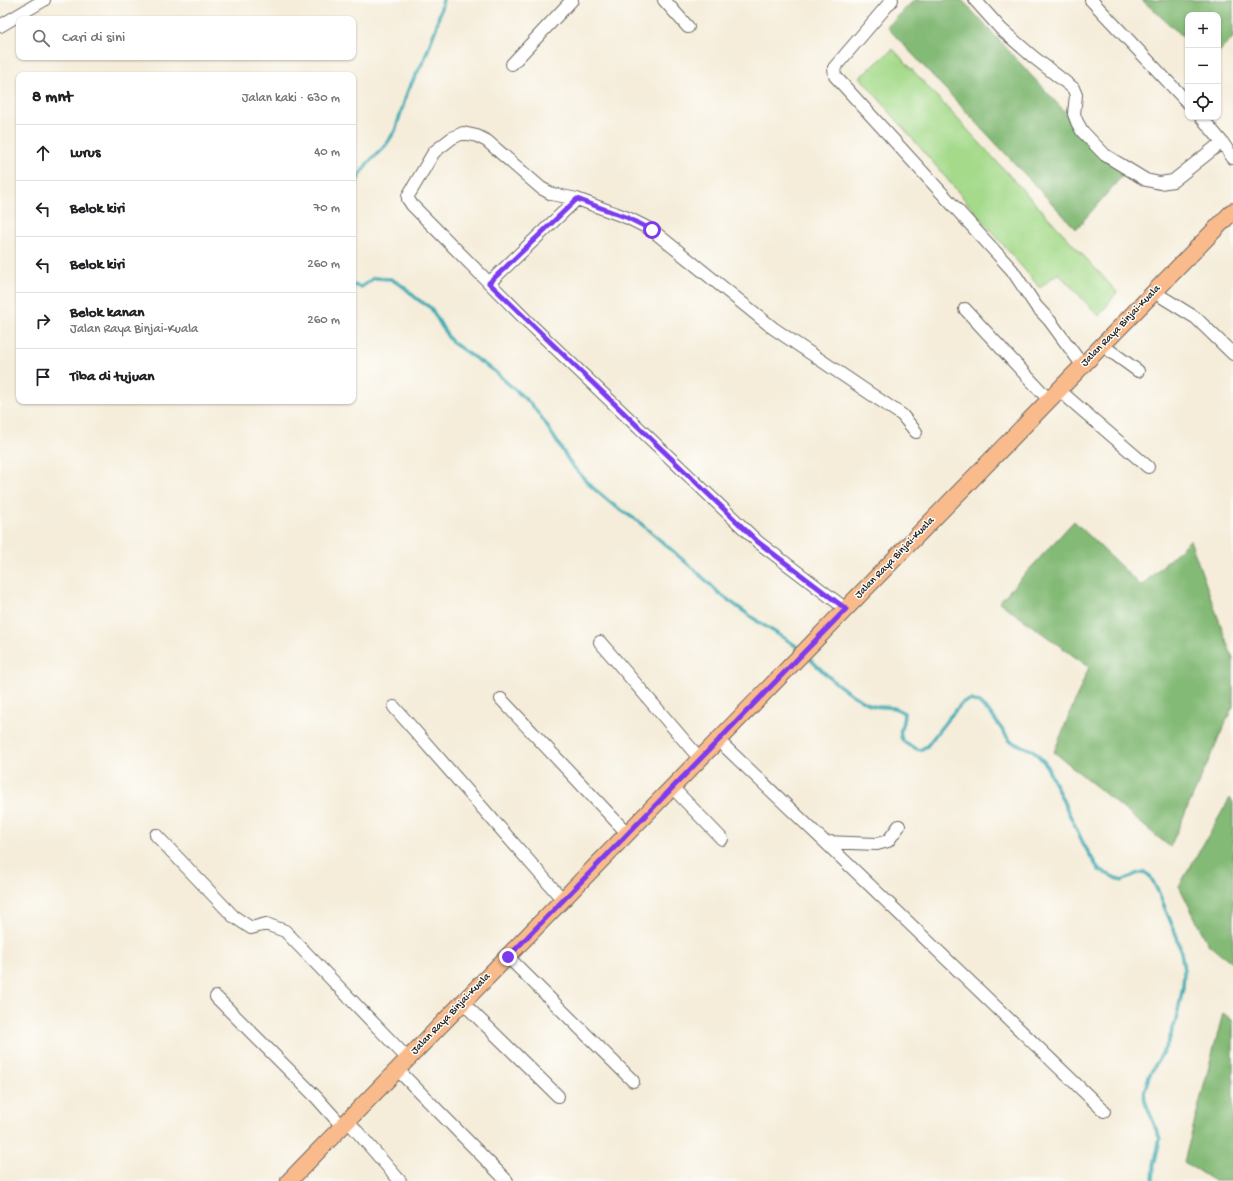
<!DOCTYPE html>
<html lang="id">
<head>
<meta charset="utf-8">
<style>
	body { margin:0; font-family:"Gochi Hand",sans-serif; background:#f6f6f6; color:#202124 }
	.controls { position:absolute; right:12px; top:12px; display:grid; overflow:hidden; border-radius:8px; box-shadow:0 1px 3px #0004 }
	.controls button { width:36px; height:36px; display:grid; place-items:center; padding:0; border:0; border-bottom:1px solid #e0e0e0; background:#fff; color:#202124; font:20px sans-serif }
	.stop { position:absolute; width:12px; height:12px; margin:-9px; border:3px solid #7c3aed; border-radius:50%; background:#fff }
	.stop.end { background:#7c3aed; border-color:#fff; box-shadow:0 1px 4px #0008 }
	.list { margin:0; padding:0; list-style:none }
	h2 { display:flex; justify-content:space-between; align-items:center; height:52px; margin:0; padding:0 16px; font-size:17px }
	h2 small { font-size:13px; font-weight:400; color:#757577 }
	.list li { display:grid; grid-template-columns:26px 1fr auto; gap:12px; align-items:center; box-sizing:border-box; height:56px; padding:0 16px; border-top:1px solid #e0e0e0 }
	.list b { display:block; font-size:15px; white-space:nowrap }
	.list p { margin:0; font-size:13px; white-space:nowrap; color:#757577 }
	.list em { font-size:13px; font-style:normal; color:#757577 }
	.icon { flex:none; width:22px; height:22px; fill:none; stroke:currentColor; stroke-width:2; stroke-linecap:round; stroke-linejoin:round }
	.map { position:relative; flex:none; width:1233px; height:1181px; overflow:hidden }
	.search { position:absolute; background:#fff; box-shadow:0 1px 3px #0004; left:16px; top:16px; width:340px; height:44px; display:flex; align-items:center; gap:10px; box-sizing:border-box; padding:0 14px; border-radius:8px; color:#757577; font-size:15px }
	.panel { position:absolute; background:#fff; box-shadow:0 1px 3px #0004; left:16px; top:72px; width:340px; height:332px; border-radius:8px }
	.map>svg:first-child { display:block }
	.green { fill:#a4da8a; stroke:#607b53 }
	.forest { fill:#83ba76; stroke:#506b49 }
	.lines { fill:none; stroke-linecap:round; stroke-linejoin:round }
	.stream { stroke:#3aabb4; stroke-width:3.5 }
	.minor-casing { stroke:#68655e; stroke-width:14 }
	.major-casing { stroke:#68655e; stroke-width:18 }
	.minor { stroke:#fff; stroke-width:12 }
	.major { stroke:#fabb8c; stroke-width:16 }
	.route { stroke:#7c3aed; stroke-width:5 }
	.labels { text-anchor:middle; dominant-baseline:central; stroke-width:3; stroke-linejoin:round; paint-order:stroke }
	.street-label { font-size:11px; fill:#1c1c1c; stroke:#fdfcf7 }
</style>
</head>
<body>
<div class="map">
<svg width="1233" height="1181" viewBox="0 0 1233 1181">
	<rect width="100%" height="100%" fill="#fdfcf7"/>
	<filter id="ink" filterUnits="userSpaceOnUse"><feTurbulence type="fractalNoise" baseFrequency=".025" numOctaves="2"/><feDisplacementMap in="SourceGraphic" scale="8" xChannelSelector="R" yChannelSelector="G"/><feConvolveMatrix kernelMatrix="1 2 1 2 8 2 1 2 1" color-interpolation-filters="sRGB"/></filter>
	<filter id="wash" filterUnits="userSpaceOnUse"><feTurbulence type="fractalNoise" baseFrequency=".012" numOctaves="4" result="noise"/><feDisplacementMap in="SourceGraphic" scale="16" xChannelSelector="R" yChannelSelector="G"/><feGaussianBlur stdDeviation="0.9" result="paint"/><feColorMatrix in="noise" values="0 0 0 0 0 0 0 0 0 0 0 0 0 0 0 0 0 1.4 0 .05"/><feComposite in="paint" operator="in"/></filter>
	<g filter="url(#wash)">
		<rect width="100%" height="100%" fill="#f5edda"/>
		<!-- green -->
		<path class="green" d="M 893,49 L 1117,292 L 1099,316 L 1058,273 L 1040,288 L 860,77 Z"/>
		<!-- forest -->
		<path class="forest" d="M 914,0 L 962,0 L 1123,175 L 1076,229 L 887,27 Z
			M 1142,0 L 1233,0 L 1233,38 L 1218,53 L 1218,15 L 1188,15 L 1188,41 Z
			M 1074,521 L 1141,586 L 1190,540 L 1233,659 L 1233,706 L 1170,847 L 1054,752 L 1089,667 L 999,602 Z
			M 1230,798 L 1233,802 L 1233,963 L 1208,944 L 1179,886 Z
			M 1223,1013 L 1233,1020 L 1233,1181 L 1214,1181 L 1184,1162 Z"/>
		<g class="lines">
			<!-- stream -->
			<path class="stream" d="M 353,192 L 358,178 L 367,164 L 385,146 L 395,131 L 408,90 L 424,60 L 436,28 L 443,0
				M 353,285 L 361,287 L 374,278 L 391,279 L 404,287 L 417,299 L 431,308 L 448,337 L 453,343 L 494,371 L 532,405 L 547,426 L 571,464 L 592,487 L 612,504 L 639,522 L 697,572 L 720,594 L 760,623 L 789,641 L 801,650
				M 807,656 C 826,675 846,694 871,705 C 882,710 889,703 904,713 C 904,719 903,722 901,729 C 898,743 910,746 920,750 L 927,746 L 947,720 L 963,702 L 971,700 L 979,703 L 991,714 L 1010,741 L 1034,751 L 1045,763 L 1084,845 L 1099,870 L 1122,881 L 1136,874 L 1144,872 L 1150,876 L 1158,891 L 1177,937 L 1181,952 L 1184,970 L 1183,987 L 1176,1020 L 1168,1043 L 1149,1076 L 1144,1092 L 1145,1101 L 1160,1139 L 1154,1165 L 1153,1181"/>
		</g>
	</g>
	<g filter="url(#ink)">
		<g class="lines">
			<!-- minor casing -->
			<g class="minor-casing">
				<path id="minor" d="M 664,0 L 688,27
					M 892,0 L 834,68 L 835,76 L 1012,270 L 1036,306 L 1050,321 L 1083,366
					M 975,0 L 1001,29 L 1032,56 L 1073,88 L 1076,95 L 1074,114 L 1077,122 L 1082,131 L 1105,155 L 1146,180 L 1160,183 L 1173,181 L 1222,142
					M 1091,0 L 1188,103
					M 0,26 L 44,0
					M 512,64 L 572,0
					M 1201,117 L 1222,142 L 1233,158
					M 489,283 L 577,199
					M 1154,292 L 1196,318 L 1233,354
					M 965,309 L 1049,400
					M 1102,345 L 1138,371
					M 1059,390 L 1148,467
					M 846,609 L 758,542 L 527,321 L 412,205 L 408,199 L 408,196 L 434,152 L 452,138 L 463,133 L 477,136 L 487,141 L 541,188 L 552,194 L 577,199 L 628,218 L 652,230 L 773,328 L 902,415 L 916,432
					M 600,642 L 700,759
					M 501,699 L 627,833
					M 394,707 L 563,900
					M 718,740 L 825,842 L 877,844 L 888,841 L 899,826
					M 672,787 L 722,839
					M 156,835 L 233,916 L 251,928 L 266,924 L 285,931 L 408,1059
					M 825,842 L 1104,1111
					M 508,957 L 633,1081
					M 216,997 L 316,1097 L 342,1126
					M 462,1002 L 558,1096
					M 397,1069 L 507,1181
					M 348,1121 L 400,1181"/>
			</g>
			<!-- major casing -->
			<g class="major-casing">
				<path id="major" d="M 289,1181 L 1233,211"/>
			</g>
			<!-- minor -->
			<use href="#minor" class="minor"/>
			<!-- major -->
			<use href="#major" class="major"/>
		</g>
	</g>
	<g class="lines" filter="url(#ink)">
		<!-- route -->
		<path class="route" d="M 508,957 L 846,609 L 758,542 L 489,283 L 577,199 L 628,218 L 652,230"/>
	</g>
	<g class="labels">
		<!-- street labels -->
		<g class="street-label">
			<text transform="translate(1121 326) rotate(-46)">Jalan Raya Binjai-Kuala</text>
			<text transform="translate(895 558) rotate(-46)">Jalan Raya Binjai-Kuala</text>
			<text transform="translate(451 1014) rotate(-46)">Jalan Raya Binjai-Kuala</text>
		</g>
	</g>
</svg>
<div class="controls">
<button>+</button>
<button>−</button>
<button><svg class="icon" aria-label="locate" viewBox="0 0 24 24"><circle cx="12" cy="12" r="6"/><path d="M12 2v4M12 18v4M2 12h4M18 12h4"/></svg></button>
</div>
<div class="stop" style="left:652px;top:230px"></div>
<div class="stop end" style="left:508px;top:957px"></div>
<div class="search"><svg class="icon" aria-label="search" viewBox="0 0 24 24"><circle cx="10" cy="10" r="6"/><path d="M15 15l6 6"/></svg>Cari di sini</div>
<section class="panel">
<h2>8 mnt<small>Jalan kaki · 630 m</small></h2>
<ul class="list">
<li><svg class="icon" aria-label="ahead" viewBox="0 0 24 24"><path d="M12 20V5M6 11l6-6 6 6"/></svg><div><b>Lurus</b></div><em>40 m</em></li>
<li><svg class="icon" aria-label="left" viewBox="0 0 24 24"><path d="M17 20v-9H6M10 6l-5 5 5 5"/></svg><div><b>Belok kiri</b></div><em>70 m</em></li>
<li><svg class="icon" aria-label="left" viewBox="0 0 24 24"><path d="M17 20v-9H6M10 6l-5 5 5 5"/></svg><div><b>Belok kiri</b></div><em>260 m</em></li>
<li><svg class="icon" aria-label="right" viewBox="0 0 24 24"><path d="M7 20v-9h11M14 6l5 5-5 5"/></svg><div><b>Belok kanan</b><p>Jalan Raya Binjai-Kuala</p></div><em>260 m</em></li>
<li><svg class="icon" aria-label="arrive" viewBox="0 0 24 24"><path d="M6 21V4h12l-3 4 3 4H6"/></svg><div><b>Tiba di tujuan</b></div></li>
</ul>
</section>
</div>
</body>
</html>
